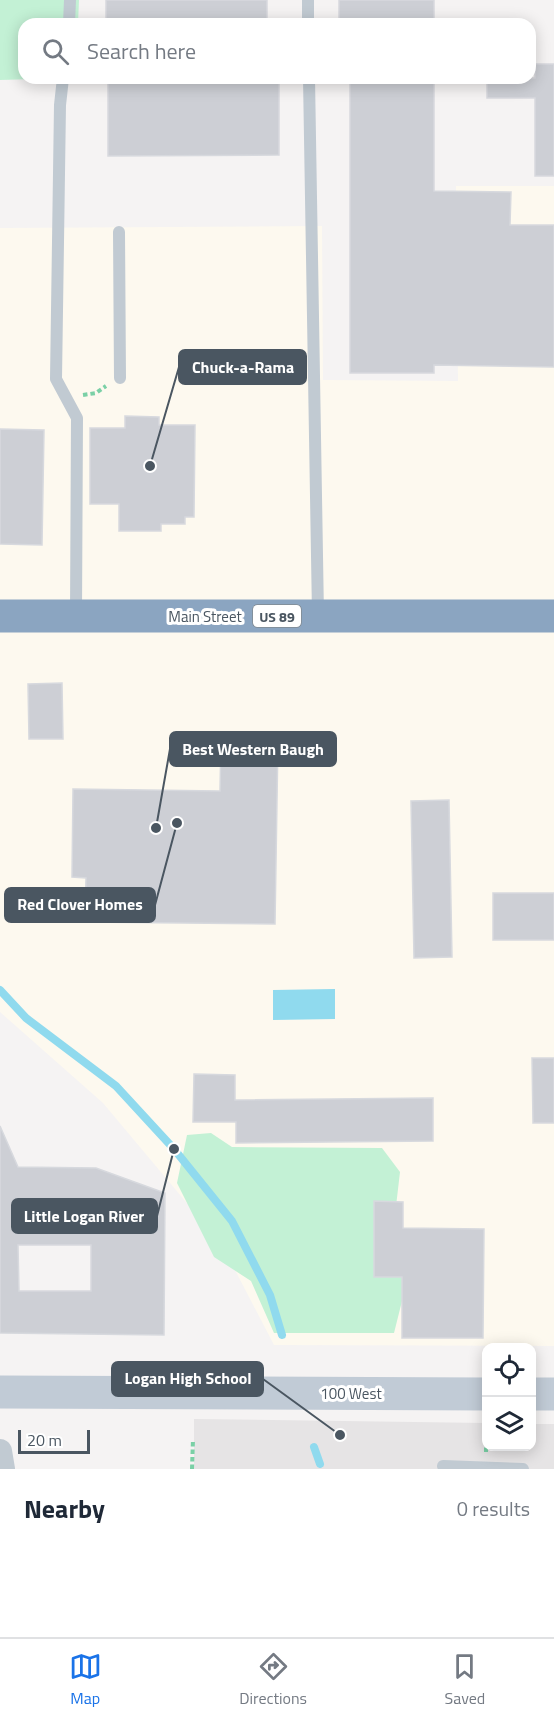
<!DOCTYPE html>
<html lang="en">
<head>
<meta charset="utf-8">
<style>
	body { margin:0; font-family:"Titillium Web",sans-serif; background:#f2f2f3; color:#1f2937 }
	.controls { position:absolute; right:18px; bottom:18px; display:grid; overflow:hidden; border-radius:12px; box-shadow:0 3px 15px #0003 }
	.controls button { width:54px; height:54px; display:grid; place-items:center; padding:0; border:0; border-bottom:2px solid #e0e1e3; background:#fff; color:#1f2937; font:30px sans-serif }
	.scale { position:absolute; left:18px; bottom:15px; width:72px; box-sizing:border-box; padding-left:6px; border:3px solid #4a5661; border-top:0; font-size:16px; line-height:21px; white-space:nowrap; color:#4a5661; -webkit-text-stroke:4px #fff; paint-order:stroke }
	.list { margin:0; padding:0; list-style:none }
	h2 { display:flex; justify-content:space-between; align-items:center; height:78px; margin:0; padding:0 24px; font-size:26px }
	h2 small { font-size:20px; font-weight:400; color:#747a83 }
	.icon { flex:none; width:33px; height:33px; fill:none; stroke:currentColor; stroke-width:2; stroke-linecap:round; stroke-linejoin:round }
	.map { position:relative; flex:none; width:554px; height:1469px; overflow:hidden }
	.search { position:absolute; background:#fff; box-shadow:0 3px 15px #0003; left:18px; right:18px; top:18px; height:66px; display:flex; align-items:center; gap:15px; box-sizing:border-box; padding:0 21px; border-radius:18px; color:#747a83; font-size:22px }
	.sheet { height:168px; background:#fff }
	nav { display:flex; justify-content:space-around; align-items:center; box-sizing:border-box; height:84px; border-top:2px solid #e0e1e3; background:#fff; font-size:16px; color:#747a83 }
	nav a { display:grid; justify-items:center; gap:3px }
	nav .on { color:#1a73e8 }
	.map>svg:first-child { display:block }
	.commercial { fill:#fdf9ef }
	.education { fill:#e6e4e5 }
	.green { fill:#c3f1d5 }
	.water { fill:#90daee }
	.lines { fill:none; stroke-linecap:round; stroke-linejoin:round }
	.stream { stroke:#90daee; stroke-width:8 }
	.building { fill:#cdcfd5; stroke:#d7d9de; stroke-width:1.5; fill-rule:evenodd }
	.path { stroke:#7ad0a6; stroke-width:4; stroke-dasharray:4.5 3; stroke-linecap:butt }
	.lane { stroke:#c1cad2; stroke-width:12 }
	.street { stroke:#c1cad2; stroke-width:24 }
	.secondary { stroke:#c1cbd6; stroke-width:33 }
	.highway { stroke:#8ba5c1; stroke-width:33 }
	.labels { text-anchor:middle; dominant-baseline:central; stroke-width:6; stroke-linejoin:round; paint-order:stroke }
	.shield { fill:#fff; stroke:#808990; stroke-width:1.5 }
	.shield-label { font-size:14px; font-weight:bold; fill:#4a5661 }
	.street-label { font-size:15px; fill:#4a5661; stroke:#fff }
	.leader { fill:none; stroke:#4a5661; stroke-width:2 }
	.callout-dot { fill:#4a5661; stroke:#fff; stroke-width:2 }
	.callout { fill:#4a5661; stroke:#4a5661; stroke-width:2 }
	.callout-label { font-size:16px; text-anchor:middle; font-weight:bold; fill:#fff }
</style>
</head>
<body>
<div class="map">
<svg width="554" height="1469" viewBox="0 0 554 1469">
	<rect width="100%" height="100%" fill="#f5f3f3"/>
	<!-- commercial -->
	<path class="commercial" d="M 456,186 L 554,186 L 554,1346 L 274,1345 L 222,1245 L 103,1103 L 0,1012 L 0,228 L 322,226 L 323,380 L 458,381 Z"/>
	<!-- education -->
	<path class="education" d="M 194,1419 L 486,1423 L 486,1446 L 532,1446 L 532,1424 L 554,1424 L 554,1469 L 194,1469 Z"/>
	<!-- green -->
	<path class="green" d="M 0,0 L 79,0 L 78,24 L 24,24 L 24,78 L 70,78 L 0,80 Z
		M 211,1133 L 232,1147 L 382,1148 L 400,1172 L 393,1232 L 407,1281 L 394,1333 L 274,1333 L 251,1281 L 214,1257 L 177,1183 L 187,1135 Z"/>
	<!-- water -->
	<path class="water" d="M 335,989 L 335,1019 L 273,1020 L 273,990 Z"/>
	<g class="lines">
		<!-- stream -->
		<path class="stream" d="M 0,990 L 26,1018 L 116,1086 L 174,1149 L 232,1221 L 270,1295 L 282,1335
			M 314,1447 L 320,1464"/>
	</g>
	<!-- building -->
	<path class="building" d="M 106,0 L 267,0 L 267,24 L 106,24 Z
		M 339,0 L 434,0 L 434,24 L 339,24 Z
		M 535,64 L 554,64 L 554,176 L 535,176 L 535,98 L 487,98 L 487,78 L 535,78 Z
		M 108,78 L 279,78 L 279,155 L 108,156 Z
		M 350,78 L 434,78 L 434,191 L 511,192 L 510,225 L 554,225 L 554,367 L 434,365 L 434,373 L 350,373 Z
		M 125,416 L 159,417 L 159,425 L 195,425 L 194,517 L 185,517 L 185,524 L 161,524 L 161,531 L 119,531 L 119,504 L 90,504 L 90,428 L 125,428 Z
		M 0,429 L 44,430 L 42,545 L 0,544 Z
		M 62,683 L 63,739 L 29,739 L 28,684 Z
		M 221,739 L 278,739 L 275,924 L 85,922 L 86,878 L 72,877 L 73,789 L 220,791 Z
		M 449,800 L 452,957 L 414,958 L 411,801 Z
		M 493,893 L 554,893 L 554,940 L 493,940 Z
		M 532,1058 L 554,1058 L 554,1123 L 533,1123 Z
		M 194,1074 L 235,1075 L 235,1100 L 433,1098 L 433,1141 L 236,1143 L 236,1122 L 193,1122 Z
		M 0,1126 L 18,1167 L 96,1168 L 165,1193 L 164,1335 L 0,1333 ZM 18,1245 L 91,1245 L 91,1291 L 19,1291 Z
		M 374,1201 L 403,1202 L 403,1228 L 484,1229 L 483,1338 L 402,1338 L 402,1277 L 374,1277 Z"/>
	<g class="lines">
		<!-- path -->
		<path class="path" d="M 83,395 L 96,393 L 106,386
			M 486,1452 L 486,1438
			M 192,1469 L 193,1439"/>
		<!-- lane -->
		<path class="lane" d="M 308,0 L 308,24
			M 69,24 L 70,0
			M 63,78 L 60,105 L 56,379 L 77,418 L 76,614
			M 309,78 L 318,615
			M 119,232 L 120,378
			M 443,1466 L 523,1469"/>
		<!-- street -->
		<path class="street" d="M 0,1451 L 3,1469"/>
		<!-- secondary -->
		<path class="secondary" d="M 0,1392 L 486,1394
			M 532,1394 L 554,1394"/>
		<!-- highway -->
		<path class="highway" d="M 0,616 L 554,616"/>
	</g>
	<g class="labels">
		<!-- shield labels -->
		<rect class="shield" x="253" y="605" width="48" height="22" rx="4.5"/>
		<g class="shield-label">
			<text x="277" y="616">US 89</text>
		</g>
		<!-- street labels -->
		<g class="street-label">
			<text x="205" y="616">Main Street</text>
			<text x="351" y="1393">100 West</text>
		</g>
	</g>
	<!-- callouts -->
	<path class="leader" d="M150 466L179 367M156 828L170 749M177 823L155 905M174 1149L157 1216M340 1435L263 1379"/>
	<g class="callout-dot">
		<circle cx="150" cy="466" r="6"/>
		<circle cx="156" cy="828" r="6"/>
		<circle cx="177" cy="823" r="6"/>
		<circle cx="174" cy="1149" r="6"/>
		<circle cx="340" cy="1435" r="6"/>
	</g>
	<g class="callout">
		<rect x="179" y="350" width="127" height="34" rx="6"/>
		<rect x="170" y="732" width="166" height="34" rx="6"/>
		<rect x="5" y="888" width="150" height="34" rx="6"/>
		<rect x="12" y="1199" width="145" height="34" rx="6"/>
		<rect x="112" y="1362" width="151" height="34" rx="6"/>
	</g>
	<g class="callout-label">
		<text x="243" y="373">Chuck-a-Rama</text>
		<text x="253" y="755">Best Western Baugh</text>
		<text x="80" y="910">Red Clover Homes</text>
		<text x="84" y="1222">Little Logan River</text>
		<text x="188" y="1384">Logan High School</text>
	</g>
</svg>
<div class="controls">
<button><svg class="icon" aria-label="locate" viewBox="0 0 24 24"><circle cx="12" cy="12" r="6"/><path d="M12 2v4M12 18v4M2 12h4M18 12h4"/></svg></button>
<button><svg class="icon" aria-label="layers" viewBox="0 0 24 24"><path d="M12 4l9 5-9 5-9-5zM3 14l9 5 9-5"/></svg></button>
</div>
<div class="scale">20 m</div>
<div class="search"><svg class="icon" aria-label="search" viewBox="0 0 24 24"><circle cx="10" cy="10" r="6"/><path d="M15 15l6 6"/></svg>Search here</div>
</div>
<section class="sheet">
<h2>Nearby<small>0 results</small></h2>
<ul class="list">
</ul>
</section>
<nav>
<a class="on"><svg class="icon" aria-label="map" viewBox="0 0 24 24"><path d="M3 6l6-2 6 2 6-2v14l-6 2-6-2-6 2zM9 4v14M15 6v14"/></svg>Map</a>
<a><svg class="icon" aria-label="directions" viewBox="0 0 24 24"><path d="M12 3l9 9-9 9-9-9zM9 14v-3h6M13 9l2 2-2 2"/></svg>Directions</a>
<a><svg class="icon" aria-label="saved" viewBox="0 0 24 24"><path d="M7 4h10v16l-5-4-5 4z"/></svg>Saved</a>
</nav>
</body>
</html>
